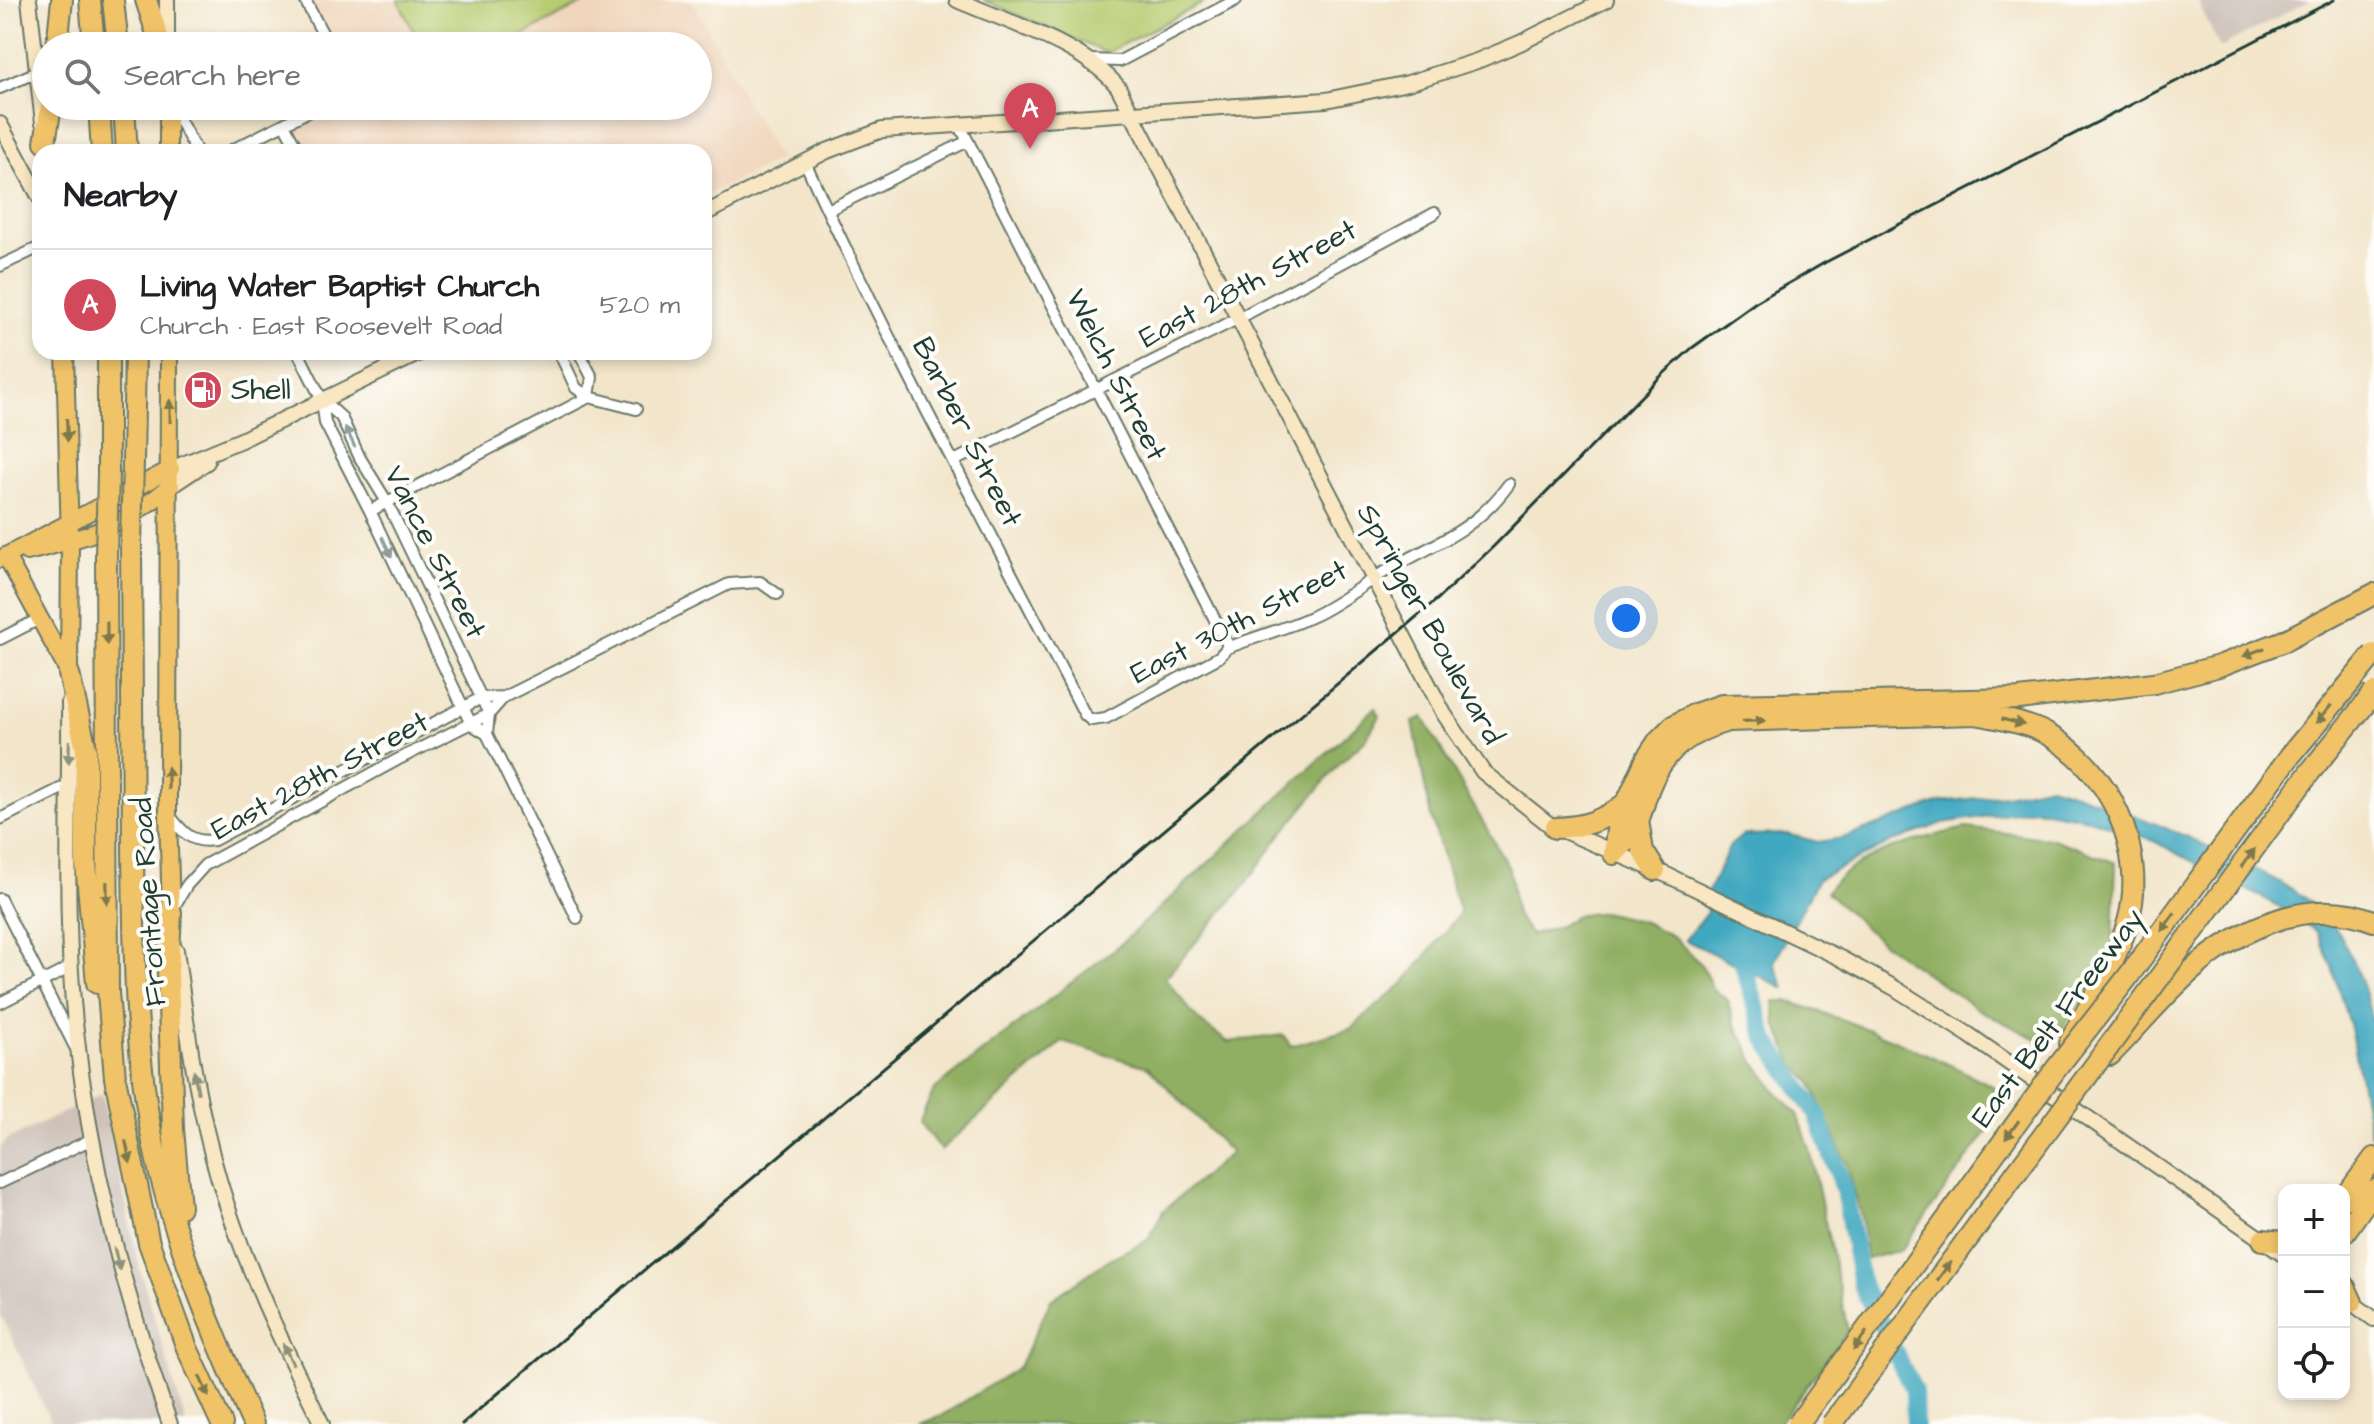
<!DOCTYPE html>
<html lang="en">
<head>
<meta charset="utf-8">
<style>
	body { margin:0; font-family:"Architects Daughter",sans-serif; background:#f6f6f6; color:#202124 }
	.controls { position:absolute; right:24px; bottom:24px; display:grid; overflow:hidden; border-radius:16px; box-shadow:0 4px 12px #0003 }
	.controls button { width:72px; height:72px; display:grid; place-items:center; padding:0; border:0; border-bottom:2px solid #e0e0e0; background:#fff; color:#202124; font:40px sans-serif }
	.you { position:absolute; left:1626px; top:618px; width:28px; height:28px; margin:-20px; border:6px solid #fff; border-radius:50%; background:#1a73e8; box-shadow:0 0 0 12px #1a73e833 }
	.badge { display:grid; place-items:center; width:52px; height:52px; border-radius:50%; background:#d1495b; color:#fff; font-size:26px; font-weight:700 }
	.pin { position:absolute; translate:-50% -66px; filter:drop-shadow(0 2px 4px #0008) }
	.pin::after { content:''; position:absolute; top:42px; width:28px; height:24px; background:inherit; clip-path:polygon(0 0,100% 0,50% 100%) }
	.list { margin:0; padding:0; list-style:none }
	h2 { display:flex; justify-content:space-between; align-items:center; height:104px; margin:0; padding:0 32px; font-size:34px }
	h2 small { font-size:26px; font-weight:400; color:#757577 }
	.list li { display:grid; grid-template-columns:52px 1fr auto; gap:24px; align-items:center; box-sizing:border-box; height:112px; padding:0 32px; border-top:2px solid #e0e0e0 }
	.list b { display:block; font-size:30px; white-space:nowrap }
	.list p { margin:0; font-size:26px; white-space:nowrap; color:#757577 }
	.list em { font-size:26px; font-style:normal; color:#757577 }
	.icon { flex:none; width:44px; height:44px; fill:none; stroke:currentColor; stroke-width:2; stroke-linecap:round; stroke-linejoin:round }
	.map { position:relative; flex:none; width:2374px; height:1424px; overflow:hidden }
	.search { position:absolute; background:#fff; box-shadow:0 4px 12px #0003; left:32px; top:32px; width:680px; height:88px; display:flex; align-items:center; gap:20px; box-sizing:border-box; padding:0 28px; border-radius:44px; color:#757577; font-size:30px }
	.panel { position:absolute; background:#fff; box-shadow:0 4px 12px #0003; left:32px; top:144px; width:680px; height:216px; border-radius:24px }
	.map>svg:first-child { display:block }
	.built { fill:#f0d6bc }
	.industrial { fill:#cec2b9 }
	.green { fill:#b7cb6f; stroke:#6b8452; stroke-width:2 }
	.forest { fill:#91af62; stroke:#58764b; stroke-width:2 }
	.water { fill:#40a8c0; stroke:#30727a; stroke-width:2 }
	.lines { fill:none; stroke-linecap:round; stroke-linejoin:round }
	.river { stroke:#40a8c0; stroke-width:18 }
	.street-casing { stroke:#697868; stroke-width:14 }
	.secondary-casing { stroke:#697868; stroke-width:18 }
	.primary-casing { stroke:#697868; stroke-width:20 }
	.highway-casing { stroke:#697868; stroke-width:24 }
	.street { stroke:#fff; stroke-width:10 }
	.secondary { stroke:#f9e7c3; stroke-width:14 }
	.primary { stroke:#f1c369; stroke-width:16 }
	.highway { stroke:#f1c369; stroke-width:20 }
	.rail { stroke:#1f3d34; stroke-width:3 }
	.highway-bridge-casing { stroke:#697868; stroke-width:24; stroke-linecap:butt }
	.highway-bridge { stroke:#f1c369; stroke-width:20 }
	.oneway { fill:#7d794c }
	.oneway2 { fill:#8f9e9a }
	.oneway3 { fill:#8c927c }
	.labels { text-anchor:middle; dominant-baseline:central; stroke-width:8; stroke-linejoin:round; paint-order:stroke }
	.street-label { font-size:30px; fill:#1f3d34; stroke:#fdfcf7 }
	.poi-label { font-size:30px; fill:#1f3d34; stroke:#fdfcf7; text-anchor:start }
</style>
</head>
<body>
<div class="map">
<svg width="2374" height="1424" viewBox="0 0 2374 1424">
	<rect width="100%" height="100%" fill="#fdfcf7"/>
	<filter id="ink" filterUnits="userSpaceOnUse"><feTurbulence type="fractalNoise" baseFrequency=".0125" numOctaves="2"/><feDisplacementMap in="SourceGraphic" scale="16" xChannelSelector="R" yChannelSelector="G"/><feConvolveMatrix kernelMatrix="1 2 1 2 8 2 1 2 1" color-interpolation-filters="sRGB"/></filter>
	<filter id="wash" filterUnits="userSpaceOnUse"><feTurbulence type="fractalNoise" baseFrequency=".006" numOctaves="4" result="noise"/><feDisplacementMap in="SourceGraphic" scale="32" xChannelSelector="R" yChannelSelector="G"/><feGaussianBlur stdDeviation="1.8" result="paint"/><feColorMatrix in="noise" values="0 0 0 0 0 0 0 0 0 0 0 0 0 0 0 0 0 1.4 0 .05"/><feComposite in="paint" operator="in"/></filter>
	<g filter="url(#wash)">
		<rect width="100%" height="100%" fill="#f2e5ca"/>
		<!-- built -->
		<path class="built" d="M 310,0 L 398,0 L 421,46 L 333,46 Z
			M 590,0 L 692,0 L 778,159 L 704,197 L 704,152 L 307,152 L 294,126 L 330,106 L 698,106 L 698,46 L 502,46 Z"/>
		<!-- industrial -->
		<path class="industrial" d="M 2197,0 L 2310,0 L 2220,48 Z
			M 102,1094 L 140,1270 L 186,1424 L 52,1424 L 0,1313 L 0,1148 L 7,1140 Z"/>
		<!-- green -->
		<path class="green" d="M 398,0 L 590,0 L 502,46 L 421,46 Z
			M 983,0 L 1209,0 L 1106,53 Z"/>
		<!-- forest -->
		<path class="forest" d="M 1375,708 L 1380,716 L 1366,739 L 1340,763 L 1279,837 L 1246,884 L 1165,978 L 1199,1021 L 1228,1042 L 1283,1035 L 1291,1046 L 1350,1029 L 1404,983 L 1460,913 L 1430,813 L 1413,722 L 1423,717 L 1509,868 L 1516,915 L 1531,935 L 1560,926 L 1575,916 L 1603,912 L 1644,922 L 1674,937 L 1702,966 L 1713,989 L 1727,999 L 1734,1022 L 1755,1062 L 1775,1090 L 1798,1114 L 1810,1150 L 1848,1331 L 1778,1424 L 919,1424 L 941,1416 L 1019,1367 L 1051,1300 L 1111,1258 L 1148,1240 L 1163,1211 L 1231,1153 L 1148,1067 L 1062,1042 L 941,1150 L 919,1122 L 934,1090 L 1122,943 Z
			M 1966,828 L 2053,839 L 2116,863 L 2113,941 L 2085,996 L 2050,1046 L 1979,1010 L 1881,942 L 1826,892 C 1857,852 1920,839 1966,828 Z
			M 1774,1001 L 1787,1001 C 1860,1024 1930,1053 1998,1089 L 2005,1107 L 1901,1250 L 1867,1259 L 1861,1216 L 1847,1165 L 1811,1082 L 1794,1065 L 1776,1024 Z"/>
		<!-- water -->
		<path class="water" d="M 2050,785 C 2109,803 2306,878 2335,927 C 2354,959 2369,998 2374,1035 C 2374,1068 2374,1105 2374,1138 L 2370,1133 L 2350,1028 L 2332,967 L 2317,932 L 2278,906 L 2148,838 L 2089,819 L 2035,809 L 1943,823 L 1892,842 L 1818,879 L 1774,962 L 1784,988 L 1685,940 L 1708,911 L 1702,904 L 1730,846 L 1743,835 L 1787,834 L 1818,842 L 1843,838 L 1940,802 L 2006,795 Z"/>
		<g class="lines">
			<!-- river -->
			<path class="river" d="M 1743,946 L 1739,951 L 1766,1039 L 1817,1114 L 1844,1189 L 1861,1284 L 1914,1391 L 1915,1424"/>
		</g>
	</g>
	<g filter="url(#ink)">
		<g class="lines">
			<!-- street casing -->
			<g class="street-casing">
				<path id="street" d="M 305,0 L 329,46
					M 1090,60 L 1120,61 L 1236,0
					M 0,88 L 37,72
					M 172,106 L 197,152
					M 284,124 L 299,152
					M 959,124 L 1227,643 L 1227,648
					M 228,152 L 319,106
					M 805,162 C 891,350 991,532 1085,715 L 1091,720 L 1106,718 L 1219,657 L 1227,648 C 1255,637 1285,629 1313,616 C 1337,605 1358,588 1381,574 C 1430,545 1474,533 1509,484
					M 828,210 L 968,141
					M 0,266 L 40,247
					M 298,352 L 322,400 L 325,423 L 370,511 L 471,724 L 487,734 L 577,918
					M 559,352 L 576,388 L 589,397 L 636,409
					M 579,352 L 592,377 L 589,397
					M 322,400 L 341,417 L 360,458 L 387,502 L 489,714 L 487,734
					M 954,461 L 1239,318 L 1435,213
					M 370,511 L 589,397
					M 0,639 L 39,619
					M 169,815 C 182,831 191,844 214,840 L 481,698 L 504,697
					M 0,819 L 68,785
					M 0,899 L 75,1047
					M 172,910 L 187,885 L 205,865 L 397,760 L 489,714 L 504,697 L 729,584 L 760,582 L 777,594
					M 0,1003 L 71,967
					M 0,1183 L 90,1140"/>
			</g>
			<!-- secondary casing -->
			<g class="secondary-casing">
				<path id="secondary" d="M 29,0 L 43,123
					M 167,0 L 167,46
					M 957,0 C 1007,22 1083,44 1118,87 L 1444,714 L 1483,772 L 1550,825 L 1669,876 L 1840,958 L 1893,987 L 1969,1035 L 2284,1255
					M 0,124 L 40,198
					M 704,214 L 827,151 L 882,130 L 1326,100 L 1408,83 L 1477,61 L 1520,43 L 1606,0
					M 171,469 L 241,440 L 422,352
					M 171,486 L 207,462
					M 69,702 C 70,809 64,917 75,1023 C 90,1166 123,1289 170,1424
					M 176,950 C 187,1028 197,1107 220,1183 C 245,1267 283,1345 322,1424
					M 2344,1297 L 2374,1319"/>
			</g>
			<!-- primary casing -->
			<g class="primary-casing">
				<path id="primary" d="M 168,152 L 168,106
					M 65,352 L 70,541 L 69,674
					M 169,352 L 168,814 L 171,912
					M 27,552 C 90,536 119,529 171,486
					M 6,556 L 68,671
					M 0,559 L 171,469"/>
			</g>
			<!-- highway casing -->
			<g class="highway-casing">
				<path id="highway" d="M 90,0 L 94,46
					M 113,0 L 118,46
					M 146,0 L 161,46
					M 57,46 L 62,0
					M 99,106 L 102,152
					M 124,106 L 127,152
					M 45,142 L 51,106
					M 133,461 L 135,352
					M 108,473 L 108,352
					M 131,545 C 132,646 133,747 133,848 C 134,957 134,1068 160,1174 C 182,1261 217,1342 253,1424
					M 106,555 L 108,992 L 115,1078 L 149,1243 L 187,1348 L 222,1424
					M 69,674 L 86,749 L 86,864 L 97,983
					M 1638,820 L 1643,851 L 1655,870
					M 1555,828 C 1584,827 1603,821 1626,803
					M 1614,854 C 1621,846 1630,838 1634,830 C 1641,817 1644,801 1649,788 C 1663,750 1691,731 1728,721 L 1976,714 C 2000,719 2025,722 2047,734 C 2110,769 2148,851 2128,922 C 2116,962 2088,1007 2069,1044
					M 1614,854 L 1618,822 L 1647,758 L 1659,740 L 1673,726 L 1695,714 L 1722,705 L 2019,699 L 2154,683 L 2219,666 L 2284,641 L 2374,594
					M 171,912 L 168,973 L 173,1129 L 180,1207
					M 2110,1055 C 2133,1032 2154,1006 2178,983 C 2229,933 2304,893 2374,921
					M 2344,1199 L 2374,1158
					M 2344,1233 L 2374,1190
					M 2263,1240 L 2284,1242
					M 2344,1285 L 2352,1302"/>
			</g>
			<!-- street -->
			<use href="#street" class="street"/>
			<!-- secondary -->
			<use href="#secondary" class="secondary"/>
			<!-- primary -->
			<use href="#primary" class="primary"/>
			<!-- highway -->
			<use href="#highway" class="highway"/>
			<!-- rail -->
			<path class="rail" d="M 462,1424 L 1440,597 L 1494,546 L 1660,377 L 1692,348 L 1756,302 L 1826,262 L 2334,0"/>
			<!-- highway-bridge casing -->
			<g class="highway-bridge-casing">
				<path id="highway-bridge" d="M 131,545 L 133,461
					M 106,555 L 108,473
					M 1798,1424 L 2056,1069 L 2127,978 L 2290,756 L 2374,654
					M 1832,1424 L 2310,772 L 2374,693"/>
			</g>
			<!-- highway-bridge -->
			<use href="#highway-bridge" class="highway-bridge"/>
		</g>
		<!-- one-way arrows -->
		<defs><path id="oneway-solid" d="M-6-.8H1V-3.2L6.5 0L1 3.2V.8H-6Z" transform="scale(2)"/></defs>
		<g class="oneway">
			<use href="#oneway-solid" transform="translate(170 411) rotate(-91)"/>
			<use href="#oneway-solid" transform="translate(67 430) rotate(88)"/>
			<use href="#oneway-solid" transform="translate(107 633) rotate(89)"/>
			<use href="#oneway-solid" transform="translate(2254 652) rotate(159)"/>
			<use href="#oneway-solid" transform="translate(2324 714) rotate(129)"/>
			<use href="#oneway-solid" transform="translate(1754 721) rotate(-2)"/>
			<use href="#oneway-solid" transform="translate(2013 722) rotate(15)"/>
			<use href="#oneway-solid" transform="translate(168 778) rotate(-90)"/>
			<use href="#oneway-solid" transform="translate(2248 858) rotate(-53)"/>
			<use href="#oneway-solid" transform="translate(107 893) rotate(89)"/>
			<use href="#oneway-solid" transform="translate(2168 922) rotate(126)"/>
			<use href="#oneway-solid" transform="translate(2012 1130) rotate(126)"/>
			<use href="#oneway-solid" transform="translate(128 1152) rotate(78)"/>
			<use href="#oneway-solid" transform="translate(1944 1271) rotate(-54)"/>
			<use href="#oneway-solid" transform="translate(1860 1341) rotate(125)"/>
			<use href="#oneway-solid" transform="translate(204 1386) rotate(66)"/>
		</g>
		<g class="oneway2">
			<use href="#oneway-solid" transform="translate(350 437) rotate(-115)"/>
			<use href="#oneway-solid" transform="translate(387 547) rotate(65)"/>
		</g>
		<g class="oneway3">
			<use href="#oneway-solid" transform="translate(69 752) rotate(92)"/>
			<use href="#oneway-solid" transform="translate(196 1082) rotate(-101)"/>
			<use href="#oneway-solid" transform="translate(117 1259) rotate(76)"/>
			<use href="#oneway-solid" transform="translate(288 1354) rotate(-116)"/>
		</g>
	</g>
	<!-- icons -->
	<defs>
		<g id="fuel-disc" transform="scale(2)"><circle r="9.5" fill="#d1495b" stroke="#fdfcf7"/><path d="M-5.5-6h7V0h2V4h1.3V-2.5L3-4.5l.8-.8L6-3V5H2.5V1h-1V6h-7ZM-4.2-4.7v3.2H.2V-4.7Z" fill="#fff"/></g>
	</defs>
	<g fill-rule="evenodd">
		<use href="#fuel-disc" x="203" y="390"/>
	</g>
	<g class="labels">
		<!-- street labels -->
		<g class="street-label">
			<text transform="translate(1248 284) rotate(-28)">East 28th Street</text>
			<text transform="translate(1116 375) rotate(63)">Welch Street</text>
			<text transform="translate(967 432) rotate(63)">Barber Street</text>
			<text transform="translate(435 552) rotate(63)">Vance Street</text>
			<text transform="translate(1239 622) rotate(-27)">East 30th Street</text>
			<text transform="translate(1430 624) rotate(61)">Springer Boulevard</text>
			<text transform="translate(320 776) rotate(-28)">East 28th Street</text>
			<text transform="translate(149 902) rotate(-94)">Frontage Road</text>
			<text transform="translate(2058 1018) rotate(-53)">East Belt Freeway</text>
		</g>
		<!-- poi labels -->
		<g class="poi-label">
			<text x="231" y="390">Shell</text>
		</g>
	</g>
</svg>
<div class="controls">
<button>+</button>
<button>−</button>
<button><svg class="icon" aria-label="locate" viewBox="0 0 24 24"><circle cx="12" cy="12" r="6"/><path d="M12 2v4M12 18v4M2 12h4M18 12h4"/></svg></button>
</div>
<div class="you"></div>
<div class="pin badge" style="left:1030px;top:149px">A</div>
<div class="search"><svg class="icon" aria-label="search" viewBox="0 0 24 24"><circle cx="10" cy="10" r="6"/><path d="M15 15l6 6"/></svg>Search here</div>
<section class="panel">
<h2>Nearby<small></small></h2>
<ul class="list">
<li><span class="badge">A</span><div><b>Living Water Baptist Church</b><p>Church · East Roosevelt Road</p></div><em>520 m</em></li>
</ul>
</section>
</div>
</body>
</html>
